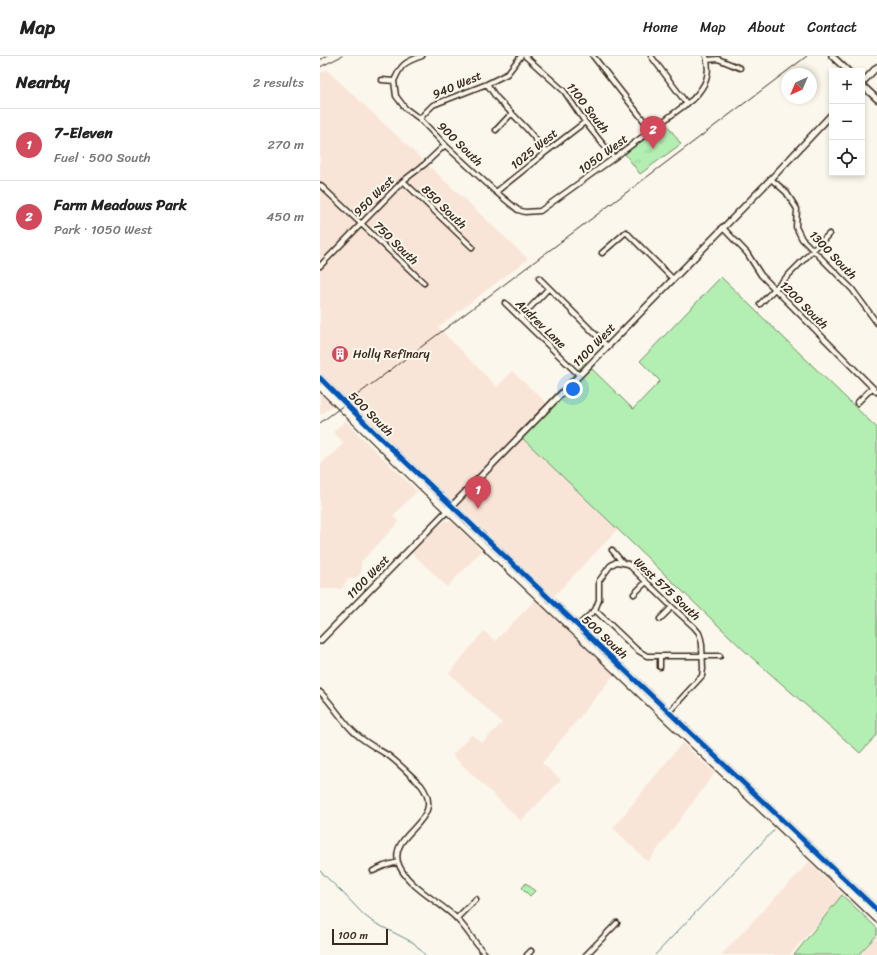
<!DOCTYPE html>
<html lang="en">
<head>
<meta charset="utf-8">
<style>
	body { margin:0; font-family:Sriracha,sans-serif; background:#f2f2f2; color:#222 }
	.controls { position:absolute; right:12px; top:12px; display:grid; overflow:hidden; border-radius:0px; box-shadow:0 2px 6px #0003 }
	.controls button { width:36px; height:36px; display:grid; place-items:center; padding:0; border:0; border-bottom:1px solid #e0e0e0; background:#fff; color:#222; font:20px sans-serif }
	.compass { position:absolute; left:461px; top:12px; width:36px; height:36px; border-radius:50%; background:#fff; box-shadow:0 2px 6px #0003; rotate:224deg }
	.scale { position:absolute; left:12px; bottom:10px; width:56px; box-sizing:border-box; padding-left:4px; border:2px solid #3b2a1e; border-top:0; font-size:11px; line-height:14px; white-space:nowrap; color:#3b2a1e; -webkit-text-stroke:3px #fbf7ec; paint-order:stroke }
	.you { position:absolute; left:253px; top:333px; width:14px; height:14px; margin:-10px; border:3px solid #fff; border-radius:50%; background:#1a73e8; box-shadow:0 0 0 6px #1a73e833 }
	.badge { display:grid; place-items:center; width:26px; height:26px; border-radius:50%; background:#d1495b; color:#fff; font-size:13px; font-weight:700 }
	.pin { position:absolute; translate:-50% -33px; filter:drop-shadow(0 1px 2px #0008) }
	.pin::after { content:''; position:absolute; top:21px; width:14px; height:12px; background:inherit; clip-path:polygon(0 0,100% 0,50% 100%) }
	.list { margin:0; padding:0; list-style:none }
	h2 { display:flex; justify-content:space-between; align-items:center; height:52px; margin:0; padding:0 16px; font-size:17px }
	h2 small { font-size:13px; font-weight:400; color:#767676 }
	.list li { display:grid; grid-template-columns:26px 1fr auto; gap:12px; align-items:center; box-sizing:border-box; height:72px; padding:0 16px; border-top:1px solid #e0e0e0 }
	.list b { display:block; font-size:15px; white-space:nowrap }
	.list p { margin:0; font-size:13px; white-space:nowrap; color:#767676 }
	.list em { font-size:13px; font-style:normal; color:#767676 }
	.icon { flex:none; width:22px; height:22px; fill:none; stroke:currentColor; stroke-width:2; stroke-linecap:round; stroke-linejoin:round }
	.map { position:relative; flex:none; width:557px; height:899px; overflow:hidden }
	header { display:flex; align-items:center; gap:24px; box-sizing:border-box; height:56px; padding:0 20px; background:#fff; border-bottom:1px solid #e0e0e0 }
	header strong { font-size:19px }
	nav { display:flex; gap:22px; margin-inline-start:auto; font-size:14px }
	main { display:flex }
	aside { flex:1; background:#fff }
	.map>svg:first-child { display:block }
	.built { fill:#f9e5d8 }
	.grass { fill:#b3eeb2; stroke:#778c68 }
	.park { fill:url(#park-tufts); stroke:#778c68 }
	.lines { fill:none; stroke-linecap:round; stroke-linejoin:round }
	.stream { stroke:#618b8b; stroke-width:1 }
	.minor-casing { stroke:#3b2a1e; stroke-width:7 }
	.tertiary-casing { stroke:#3b2a1e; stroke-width:8 }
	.secondary-casing { stroke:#3b2a1e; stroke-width:8 }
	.minor { stroke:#fbf7ec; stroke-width:4 }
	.tertiary { stroke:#fbf7ec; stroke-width:5 }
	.secondary { stroke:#fbf7ec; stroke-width:5.5 }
	.rail { stroke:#3b2a1e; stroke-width:1 }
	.cycleway-casing { stroke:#fbf7ec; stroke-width:8 }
	.cycleway { stroke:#0057b8; stroke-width:5 }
	.labels { text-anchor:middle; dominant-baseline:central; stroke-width:4; stroke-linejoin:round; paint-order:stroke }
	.street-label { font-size:12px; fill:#3b2a1e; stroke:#fbf7ec }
	.poi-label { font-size:12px; fill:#3b2a1e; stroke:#fbf7ec; text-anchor:start }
</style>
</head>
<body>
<header>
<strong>Map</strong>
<nav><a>Home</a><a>Map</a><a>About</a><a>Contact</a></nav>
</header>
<main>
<aside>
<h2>Nearby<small>2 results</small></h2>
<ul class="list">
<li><span class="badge">1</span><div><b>7-Eleven</b><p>Fuel · 500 South</p></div><em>270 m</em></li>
<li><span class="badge">2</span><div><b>Farm Meadows Park</b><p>Park · 1050 West</p></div><em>450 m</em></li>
</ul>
</aside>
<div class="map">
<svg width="557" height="899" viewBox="0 0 557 899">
	<defs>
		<pattern id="park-tufts" width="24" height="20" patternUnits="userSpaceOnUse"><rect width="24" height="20" fill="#b3eeb2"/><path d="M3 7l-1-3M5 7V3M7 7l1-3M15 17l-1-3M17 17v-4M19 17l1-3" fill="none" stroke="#9bcc99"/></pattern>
	</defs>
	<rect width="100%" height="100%" fill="#fbf7ec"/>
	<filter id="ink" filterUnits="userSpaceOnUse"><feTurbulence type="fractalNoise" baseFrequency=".025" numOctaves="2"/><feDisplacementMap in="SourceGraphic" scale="8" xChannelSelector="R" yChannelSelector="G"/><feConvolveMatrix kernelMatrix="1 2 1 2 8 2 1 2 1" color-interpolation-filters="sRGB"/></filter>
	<g filter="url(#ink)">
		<!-- built -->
		<path class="built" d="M 7,14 L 208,203 L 118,271 L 177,331 L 192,315 L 227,347 L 198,377 L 298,473 L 234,540 L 177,487 L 168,477 L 65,380 L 0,316 L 0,17 Z
			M 0,336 L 14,349 L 0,359 Z
			M 25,365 L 97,435 L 73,460 L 79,466 L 41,506 L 41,516 L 39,520 L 32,523 L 28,523 L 21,533 L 0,533 L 0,409 L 24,387 L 13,376 Z
			M 125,465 L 131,465 L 162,495 L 127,531 L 90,495 Z
			M 215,544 L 294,619 L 222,707 L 241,724 L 201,765 L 132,699 L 152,678 L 162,687 L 182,667 L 129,617 L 164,575 L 175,585 Z
			M 362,687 L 395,717 L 328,806 L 293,772 Z
			M 489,806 L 523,839 L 470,899 L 401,899 Z
			M 557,880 L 557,899 L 539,899 Z"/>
		<!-- grass -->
		<path class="grass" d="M 401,221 L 557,372 L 557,679 L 540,697 L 429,599 L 197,377 L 227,347 L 265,306 L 313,353 L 340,325 L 320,305 Z
			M 206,827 L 215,835 L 210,840 L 202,832 Z
			M 522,839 L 557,872 L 557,879 L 538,899 L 474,899 Z"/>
		<!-- park -->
		<path class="park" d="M 346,67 L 361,88 L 320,118 L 305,98 Z"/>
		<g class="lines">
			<!-- stream -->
			<path class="stream" d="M 0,815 L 22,836 L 44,859 L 53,866 L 94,887 L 105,899
				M 335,899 L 454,774"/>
			<!-- minor casing -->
			<g class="minor-casing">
				<path id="minor" d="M 205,0 L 244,35 L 265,66 L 294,102
					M 273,0 L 332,75
					M 331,0 L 367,48
					M 387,4 L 398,3 L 420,12
					M 62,24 L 74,25
					M 74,25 L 76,40 L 85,52 L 100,63 L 125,89 L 176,136 L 198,154 L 205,156 L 220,155 L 294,102 L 373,43 C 386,29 391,19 386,0
					M 74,25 C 81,9 84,6 102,0
					M 167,28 L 176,41 L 207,73 L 226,96
					M 100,63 L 104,58 L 113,49 L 167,28 L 187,18 L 201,0
					M 176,74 L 192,57
					M 451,123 L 466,136 L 477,153 L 476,171 L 482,183 L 532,233 L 557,267
					M 83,125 L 152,191
					M 0,129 L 104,227
					M 176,136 L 226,96 L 265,66
					M 402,171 L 427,197 L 441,219 L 557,336
					M 282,197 L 306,176 L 353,223
					M 0,210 L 83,125 L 105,108 L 125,89
					M 219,222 L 287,290
					M 185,247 L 259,319
					M 440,248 L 509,178
					M 200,262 L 229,232
					M 537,347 L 552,332
					M 292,494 L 303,507
					M 314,538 L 326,526
					M 275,554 L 317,594 L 327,600 L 400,600
					M 340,563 L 352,551
					M 253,574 L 275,554 L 279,544 L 279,525 L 290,510 L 296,506 L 303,507 L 308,508 L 352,551 L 374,571 L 379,577 L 381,583 L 382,589 L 383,613 L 382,620 L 349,656
					M 340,611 L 340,600
					M 0,636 C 14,649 22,666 36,678 C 46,687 58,693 69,700 C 81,709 91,720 101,729 C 128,765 70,775 78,806 C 85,830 121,846 137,863 C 148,874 155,888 166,899
					M 53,815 L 64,810 L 78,806
					M 137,862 L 156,843
					M 207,899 L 211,895
					M 266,899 L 297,867"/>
			</g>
			<!-- tertiary casing -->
			<g class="tertiary-casing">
				<path id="tertiary" d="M 512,0 L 528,15
					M 542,27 L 557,11
					M 542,29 L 557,43
					M 0,585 L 451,123 L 512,58"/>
			</g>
			<!-- secondary casing -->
			<g class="secondary-casing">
				<path id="secondary" d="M 0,322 L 52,374 L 557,854
					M 0,331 L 100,429 L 557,863"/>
			</g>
			<!-- minor -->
			<use href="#minor" class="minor"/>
			<!-- tertiary -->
			<use href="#tertiary" class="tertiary"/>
			<!-- secondary -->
			<use href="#secondary" class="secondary"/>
			<!-- rail -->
			<path class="rail" d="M 0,4 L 7,0
				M 0,11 L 22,0
				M 0,367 L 319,127 L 487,0"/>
			<!-- cycleway casing -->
			<g class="cycleway-casing">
				<path id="cycleway" d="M 0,322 L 52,374 L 557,854"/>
			</g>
			<!-- cycleway -->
			<use href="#cycleway" class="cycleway"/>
		</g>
	</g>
	<!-- icons -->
	<defs>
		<g id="building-disc" transform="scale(0.9)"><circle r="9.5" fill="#d1495b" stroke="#fbf7ec"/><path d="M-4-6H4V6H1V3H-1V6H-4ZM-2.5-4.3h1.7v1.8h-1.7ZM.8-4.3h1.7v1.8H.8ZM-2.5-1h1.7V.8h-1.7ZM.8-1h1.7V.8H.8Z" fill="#fff"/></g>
	</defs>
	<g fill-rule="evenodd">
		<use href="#building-disc" x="20" y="298"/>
	</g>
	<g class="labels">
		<!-- street labels -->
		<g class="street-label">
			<text transform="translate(137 29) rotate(-23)">940 West</text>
			<text transform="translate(268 52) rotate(52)">1100 South</text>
			<text transform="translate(140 88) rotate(44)">900 South</text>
			<text transform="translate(214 93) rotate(-39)">1025 West</text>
			<text transform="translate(283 98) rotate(-36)">1050 West</text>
			<text transform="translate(54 140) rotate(-45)">950 West</text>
			<text transform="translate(124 151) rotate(44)">850 South</text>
			<text transform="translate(76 187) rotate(44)">750 South</text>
			<text transform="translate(513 199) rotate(46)">1300 South</text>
			<text transform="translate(484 249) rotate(45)">1200 South</text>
			<text transform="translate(221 268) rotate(44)">Audrev Lane</text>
			<text transform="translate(274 289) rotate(-46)">1100 West</text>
			<text transform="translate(51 358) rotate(45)">500 South</text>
			<text transform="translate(48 521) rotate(-46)">1100 West</text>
			<text transform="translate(347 533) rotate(43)">West 575 South</text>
			<text transform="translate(285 581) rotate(43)">500 South</text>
		</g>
		<!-- poi labels -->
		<g class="poi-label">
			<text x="33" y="298">Holly Refinary</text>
		</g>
	</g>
</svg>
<div class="controls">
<button>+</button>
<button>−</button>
<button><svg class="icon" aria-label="locate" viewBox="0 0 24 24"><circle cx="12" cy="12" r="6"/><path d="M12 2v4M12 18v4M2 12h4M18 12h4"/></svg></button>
</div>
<svg class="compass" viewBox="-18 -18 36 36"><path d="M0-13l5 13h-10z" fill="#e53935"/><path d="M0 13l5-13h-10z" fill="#767676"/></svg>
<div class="scale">100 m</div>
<div class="you"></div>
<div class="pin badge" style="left:158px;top:453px">1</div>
<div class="pin badge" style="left:333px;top:93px">2</div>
</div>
</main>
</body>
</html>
